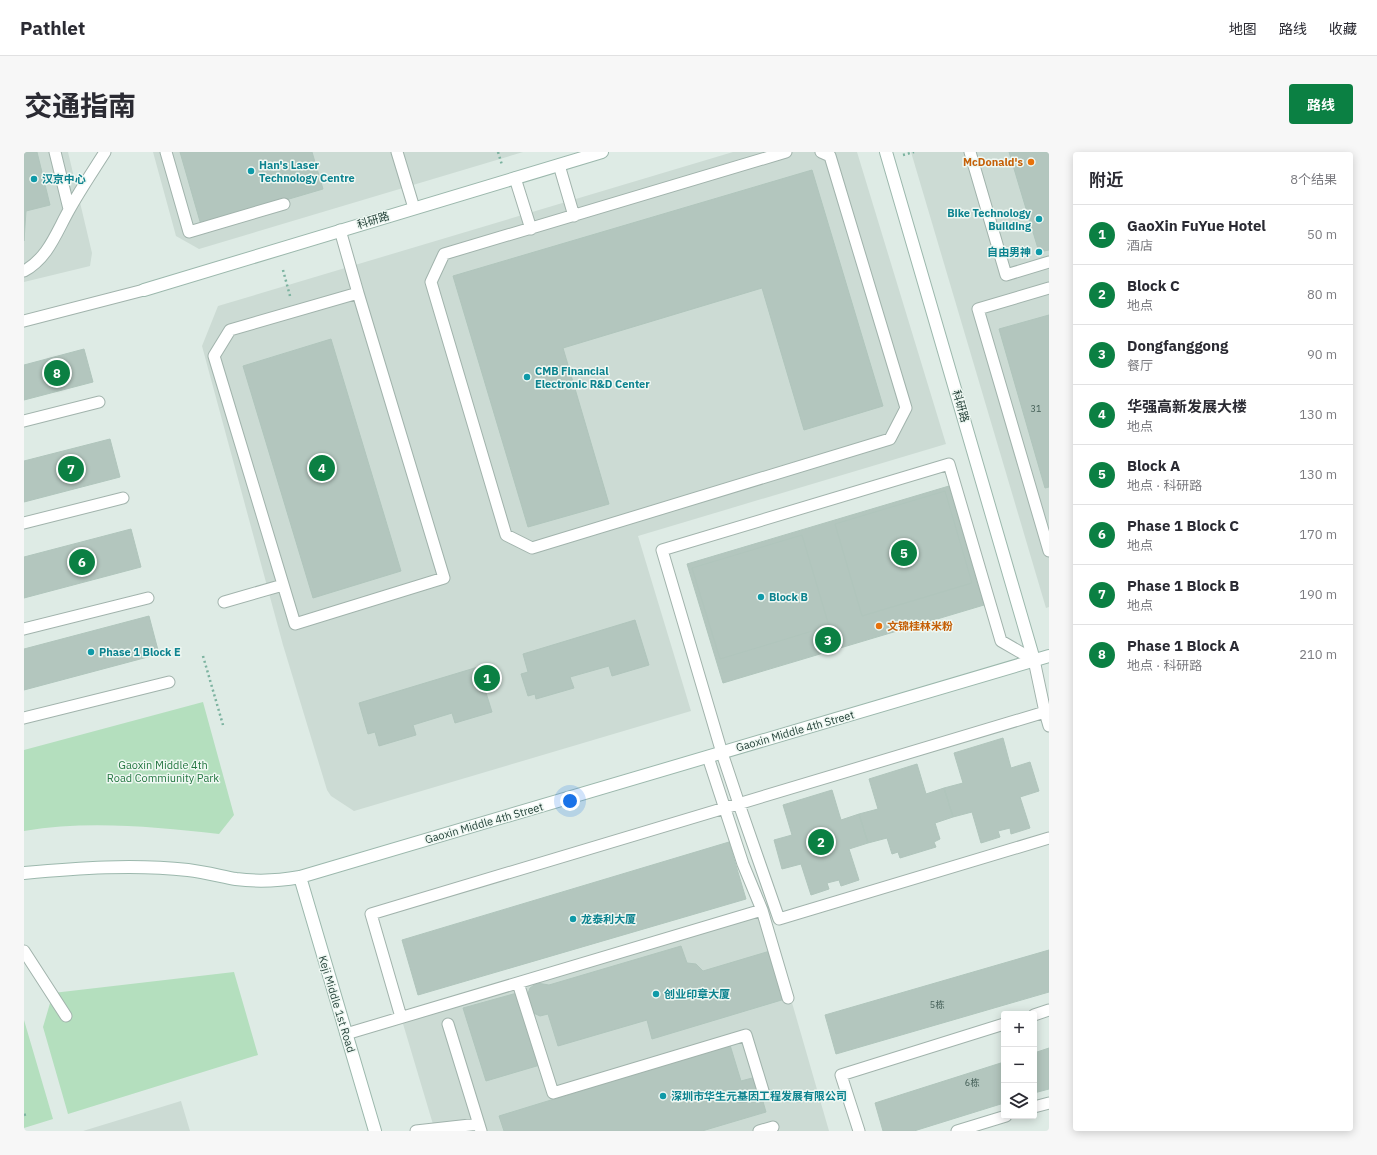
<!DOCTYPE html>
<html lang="zh">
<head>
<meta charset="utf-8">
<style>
	body { margin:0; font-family:"IBM Plex Sans","Noto Sans SC",sans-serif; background:#f7f7f7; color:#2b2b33 }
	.controls { position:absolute; right:12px; bottom:12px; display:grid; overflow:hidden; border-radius:4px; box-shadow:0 2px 10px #0003 }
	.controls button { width:36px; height:36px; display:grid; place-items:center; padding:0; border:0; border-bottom:1px solid #e1e1e2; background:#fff; color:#2b2b33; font:20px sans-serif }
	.you { position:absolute; left:546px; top:649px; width:14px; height:14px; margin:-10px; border:3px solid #fff; border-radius:50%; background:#1a73e8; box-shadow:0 0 0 6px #1a73e833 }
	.badge { display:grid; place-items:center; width:26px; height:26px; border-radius:50%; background:#0b8043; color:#fff; font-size:13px; font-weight:700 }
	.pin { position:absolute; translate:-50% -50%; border:2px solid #fff; box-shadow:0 1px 4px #0006 }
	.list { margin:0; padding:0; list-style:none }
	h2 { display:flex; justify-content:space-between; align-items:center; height:52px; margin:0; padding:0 16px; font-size:17px }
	h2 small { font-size:13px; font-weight:400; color:#7c7c81 }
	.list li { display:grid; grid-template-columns:26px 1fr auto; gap:12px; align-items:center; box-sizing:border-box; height:60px; padding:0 16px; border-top:1px solid #e1e1e2 }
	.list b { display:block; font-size:15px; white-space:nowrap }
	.list p { margin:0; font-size:13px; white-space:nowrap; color:#7c7c81 }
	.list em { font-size:13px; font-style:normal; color:#7c7c81 }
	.icon { flex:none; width:22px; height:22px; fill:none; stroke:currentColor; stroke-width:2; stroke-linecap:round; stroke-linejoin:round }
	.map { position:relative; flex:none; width:1025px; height:979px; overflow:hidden; border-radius:4px }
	header { display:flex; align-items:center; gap:24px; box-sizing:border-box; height:56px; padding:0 20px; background:#fff; border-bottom:1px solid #e1e1e2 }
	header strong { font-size:19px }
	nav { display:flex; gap:22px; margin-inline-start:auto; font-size:14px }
	.intro { display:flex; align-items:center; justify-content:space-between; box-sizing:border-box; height:96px; padding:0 24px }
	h1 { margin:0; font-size:28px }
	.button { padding:10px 18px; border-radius:4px; background:#0b8043; color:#fff; font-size:14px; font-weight:700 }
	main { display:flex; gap:24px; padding:0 24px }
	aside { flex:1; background:#fff; border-radius:4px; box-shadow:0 2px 10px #0003 }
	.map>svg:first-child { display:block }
	.built { fill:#ccdbd4 }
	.green { fill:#b4dfbe }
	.building { fill:#b3c6be; stroke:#b0c5bc }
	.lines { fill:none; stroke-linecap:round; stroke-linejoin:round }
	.lane-casing { stroke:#a1b3ac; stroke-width:13 }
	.secondary-casing { stroke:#9cb8ad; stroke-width:14 }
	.path { stroke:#7bb29f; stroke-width:2.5; stroke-dasharray:2 3; stroke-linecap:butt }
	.lane { stroke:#fff; stroke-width:11 }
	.secondary { stroke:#fff; stroke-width:12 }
	.food-dot { fill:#e8710a; stroke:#eff8f3; stroke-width:1.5 }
	.culture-dot { fill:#0f9aa8; stroke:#eff8f3; stroke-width:1.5 }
	.labels { text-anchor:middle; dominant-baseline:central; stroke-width:3; stroke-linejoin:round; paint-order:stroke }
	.number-label { font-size:9px; fill:#435e56 }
	.food-label { font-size:11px; font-weight:bold; fill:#c56008; stroke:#eff8f3; text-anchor:end }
	.culture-label { font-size:11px; font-weight:bold; fill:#0d838f; stroke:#eff8f3; text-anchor:start }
	.street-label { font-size:11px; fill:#1e3c33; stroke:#eff8f3 }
	.park-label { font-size:11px; fill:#257742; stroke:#eff8f3 }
</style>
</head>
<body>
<header>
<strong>Pathlet</strong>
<nav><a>地图</a><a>路线</a><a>收藏</a></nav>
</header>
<div class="intro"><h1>交通指南</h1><a class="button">路线</a></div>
<main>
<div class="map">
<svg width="1025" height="979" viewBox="0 0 1025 979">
	<rect width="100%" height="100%" fill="#deebe5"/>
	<!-- built -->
	<path class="built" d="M 0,0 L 44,0 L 68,101 L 66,114 L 0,130 Z
		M 129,0 L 499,0 L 175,97 L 152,84 Z
		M 709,0 L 833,0 L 922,292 L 614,384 L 667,559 L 330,659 L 307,644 L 303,638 L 259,493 L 178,194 L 194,154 Z
		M 887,0 L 1025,0 L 1025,455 L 1022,456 Z
		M 741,757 L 805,979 L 411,979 L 377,865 Z
		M 157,949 L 166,979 L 59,979 Z"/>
	<!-- green -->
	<path class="green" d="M 179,550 L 210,663 L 195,682 C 130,675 65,668 0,679 L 0,598 Z
		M 210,820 L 234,903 L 44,962 L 19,875 L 29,841 Z
		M 0,868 L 29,967 L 0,976 Z"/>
	<!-- building -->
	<path class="building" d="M 0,0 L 13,0 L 26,53 L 2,59 L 0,89 Z
		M 156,0 L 288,0 L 299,37 L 177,73 Z
		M 985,0 L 1025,0 L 1025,98 L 1015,100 Z
		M 788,18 L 859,254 L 780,278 L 738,136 L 539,196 L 585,352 L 504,375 L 429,124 Z
		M 1025,163 L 1025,335 L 1021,336 L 975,177 Z
		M 307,187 L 377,419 L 289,446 L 219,214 Z
		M 60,197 L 69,230 L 0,248 L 0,213 Z
		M 86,287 L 96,325 L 0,350 L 0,309 Z
		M 925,334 L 960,453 L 699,531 L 663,412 Z
		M 921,339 L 948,431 L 838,464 L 811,372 Z
		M 107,377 L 117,415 L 0,446 L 0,405 Z
		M 778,383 L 805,474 L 696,507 L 668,416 Z
		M 125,464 L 135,502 L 0,538 L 0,497 Z
		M 611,468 L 625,513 L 588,524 L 585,514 L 546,525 L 550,536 L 512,547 L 511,542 L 504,544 L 497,522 L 504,520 L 499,502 Z
		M 454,515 L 468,560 L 431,571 L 428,561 L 389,573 L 392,583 L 355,594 L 351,580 L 344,582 L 335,551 Z
		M 979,586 L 987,616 L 1006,610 L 1015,639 L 996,645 L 1006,676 L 987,682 L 986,676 L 974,679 L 976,685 L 957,691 L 948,660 L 929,665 L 920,636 L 939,631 L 930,601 Z
		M 893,612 L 902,642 L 920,636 L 929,665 L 911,671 L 916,687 L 910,690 L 912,695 L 876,706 L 874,700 L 868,702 L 863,686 L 844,691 L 835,662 L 854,657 L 845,627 Z
		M 808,638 L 817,668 L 835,662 L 844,691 L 825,697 L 835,728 L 817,734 L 815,728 L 803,731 L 805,737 L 787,743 L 777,712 L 758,717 L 750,688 L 768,683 L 759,653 Z
		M 705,690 L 722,747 L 394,843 L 378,788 Z
		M 657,794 L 663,811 L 672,812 L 679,819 L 746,799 L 761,847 L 628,887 L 623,868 L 534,894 L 524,862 L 516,864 L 505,859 L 502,847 L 506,836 L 513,831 L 525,833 Z
		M 1025,798 L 1025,840 L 812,902 L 801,863 Z
		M 493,841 L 516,913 L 462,929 L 439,856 Z
		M 706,893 L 717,929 L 732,925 L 742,960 L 678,979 L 480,979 L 475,964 Z
		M 1025,896 L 1025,937 L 1010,941 L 1010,901 Z
		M 980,910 L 980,951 L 890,979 L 859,979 L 851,951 Z"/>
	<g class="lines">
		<!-- lane casing -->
		<g class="lane-casing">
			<path id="lane" d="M 31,0 L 45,57
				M 142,0 L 165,80 L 260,52
				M 373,0 L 390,56
				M 762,0 L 420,102 L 407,130 L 482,383 L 508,396 L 866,287 L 882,256 L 806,4 L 797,0
				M 946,0 L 982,123 L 1025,110
				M 535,13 L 550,64
				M 491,26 L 507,77
				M 316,78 L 334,141
				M 0,119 C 24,106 32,81 45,58 C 56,38 69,19 81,0
				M 1025,136 L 954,157 L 1025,399
				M 334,141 L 420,426 L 271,472 L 190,204 L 206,178 Z
				M 0,169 L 120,138
				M 0,269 L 75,250
				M 0,371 L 99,346
				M 200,450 L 259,433
				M 0,477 L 124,446
				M 1021,560 L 1025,574
				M 0,566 L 145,530
				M 738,758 L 764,846
				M 0,799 L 42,864
				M 494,831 L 529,941 L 722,883 L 740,942
				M 1010,863 L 1025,858
				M 377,865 L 347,762 L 1021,560 L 1010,508 L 977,489 L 925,312 L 638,398 L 698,601 L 715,652 L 755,767 L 1025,686
				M 424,872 L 457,979
				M 322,882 L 738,758 L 719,712 L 684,605
				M 1010,955 L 1025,951
				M 392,979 L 455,972
				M 735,979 L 749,975
				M 835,979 L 817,923 L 980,872
				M 933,979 L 982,964"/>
		</g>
		<!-- secondary casing -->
		<g class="secondary-casing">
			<path id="secondary" d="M 862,0 L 1010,508
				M 120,138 L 578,0
				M 0,721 C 54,716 110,712 164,718 C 180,720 196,724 212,727 C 234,730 254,729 276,725 L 1025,504
				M 276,725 L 351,979"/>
		</g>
		<!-- path -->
		<path class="path" d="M 474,0 L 478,13
			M 879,3 L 890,0
			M 259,118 L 266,144
			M 179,504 L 199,573
			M 0,963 L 3,962"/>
		<!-- lane -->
		<use href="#lane" class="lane"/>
		<!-- secondary -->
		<use href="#secondary" class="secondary"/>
	</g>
	<!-- markers -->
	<g class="food-dot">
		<circle cx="1007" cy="10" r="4"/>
		<circle cx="855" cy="474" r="4"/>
	</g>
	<g class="culture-dot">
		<circle cx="227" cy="19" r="4"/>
		<circle cx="10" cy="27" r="4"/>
		<circle cx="1015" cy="67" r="4"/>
		<circle cx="1015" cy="100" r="4"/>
		<circle cx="503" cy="225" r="4"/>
		<circle cx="737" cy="445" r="4"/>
		<circle cx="67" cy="500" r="4"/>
		<circle cx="549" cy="767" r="4"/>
		<circle cx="632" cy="842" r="4"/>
		<circle cx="639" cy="944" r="4"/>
	</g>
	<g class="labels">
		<!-- number labels -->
		<g class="number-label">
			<text x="1012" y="256">31</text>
			<text x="913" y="852">5栋</text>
			<text x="948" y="930">6栋</text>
		</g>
		<!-- food labels -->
		<g class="food-label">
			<text x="999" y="10">McDonald's</text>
			<text x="863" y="474" text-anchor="start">文锦桂林米粉</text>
		</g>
		<!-- culture labels -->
		<g class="culture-label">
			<text x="235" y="13">Han's Laser<tspan x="235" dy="13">Technology Centre</tspan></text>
			<text x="18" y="27">汉京中心</text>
			<text x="1007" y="61" text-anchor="end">Bike Technology<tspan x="1007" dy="13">Building</tspan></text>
			<text x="1007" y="100" text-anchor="end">自由男神</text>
			<text x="511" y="219">CMB Financial<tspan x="511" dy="13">Electronic R&amp;D Center</tspan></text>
			<text x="745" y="445">Block B</text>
			<text x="75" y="500">Phase 1 Block E</text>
			<text x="557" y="767">龙泰利大厦</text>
			<text x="640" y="842">创业印章大厦</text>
			<text x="647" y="944">深圳市华生元基因工程发展有限公司</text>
		</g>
		<!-- street labels -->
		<g class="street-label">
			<text transform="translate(349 68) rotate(-17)">科研路</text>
			<text transform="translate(937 254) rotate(74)">科研路</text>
			<text transform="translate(771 579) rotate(-16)">Gaoxin Middle 4th Street</text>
			<text transform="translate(460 671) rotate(-16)">Gaoxin Middle 4th Street</text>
			<text transform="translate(313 852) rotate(73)">Keji Middle 1st Road</text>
		</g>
		<!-- park labels -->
		<g class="park-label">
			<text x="139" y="613">Gaoxin Middle 4th<tspan x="139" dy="13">Road Commiunity Park</tspan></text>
		</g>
	</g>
</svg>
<div class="controls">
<button>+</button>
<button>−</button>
<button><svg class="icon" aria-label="layers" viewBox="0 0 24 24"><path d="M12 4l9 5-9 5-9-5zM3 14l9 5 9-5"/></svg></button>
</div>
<div class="you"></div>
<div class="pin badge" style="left:463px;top:526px">1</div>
<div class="pin badge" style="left:797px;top:690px">2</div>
<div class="pin badge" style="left:804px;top:488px">3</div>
<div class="pin badge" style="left:298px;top:316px">4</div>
<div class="pin badge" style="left:880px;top:401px">5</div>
<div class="pin badge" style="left:58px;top:410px">6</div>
<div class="pin badge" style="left:47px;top:317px">7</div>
<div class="pin badge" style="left:33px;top:221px">8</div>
</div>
<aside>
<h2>附近<small>8个结果</small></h2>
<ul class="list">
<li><span class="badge">1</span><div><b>GaoXin FuYue Hotel</b><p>酒店</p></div><em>50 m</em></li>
<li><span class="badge">2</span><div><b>Block C</b><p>地点</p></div><em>80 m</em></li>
<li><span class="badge">3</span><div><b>Dongfanggong</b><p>餐厅</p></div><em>90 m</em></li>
<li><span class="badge">4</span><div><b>华强高新发展大楼</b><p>地点</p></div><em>130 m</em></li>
<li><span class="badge">5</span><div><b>Block A</b><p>地点 · 科研路</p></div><em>130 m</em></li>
<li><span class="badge">6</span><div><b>Phase 1 Block C</b><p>地点</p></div><em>170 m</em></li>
<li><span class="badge">7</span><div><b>Phase 1 Block B</b><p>地点</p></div><em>190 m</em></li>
<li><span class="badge">8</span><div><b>Phase 1 Block A</b><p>地点 · 科研路</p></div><em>210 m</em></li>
</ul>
</aside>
</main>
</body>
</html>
